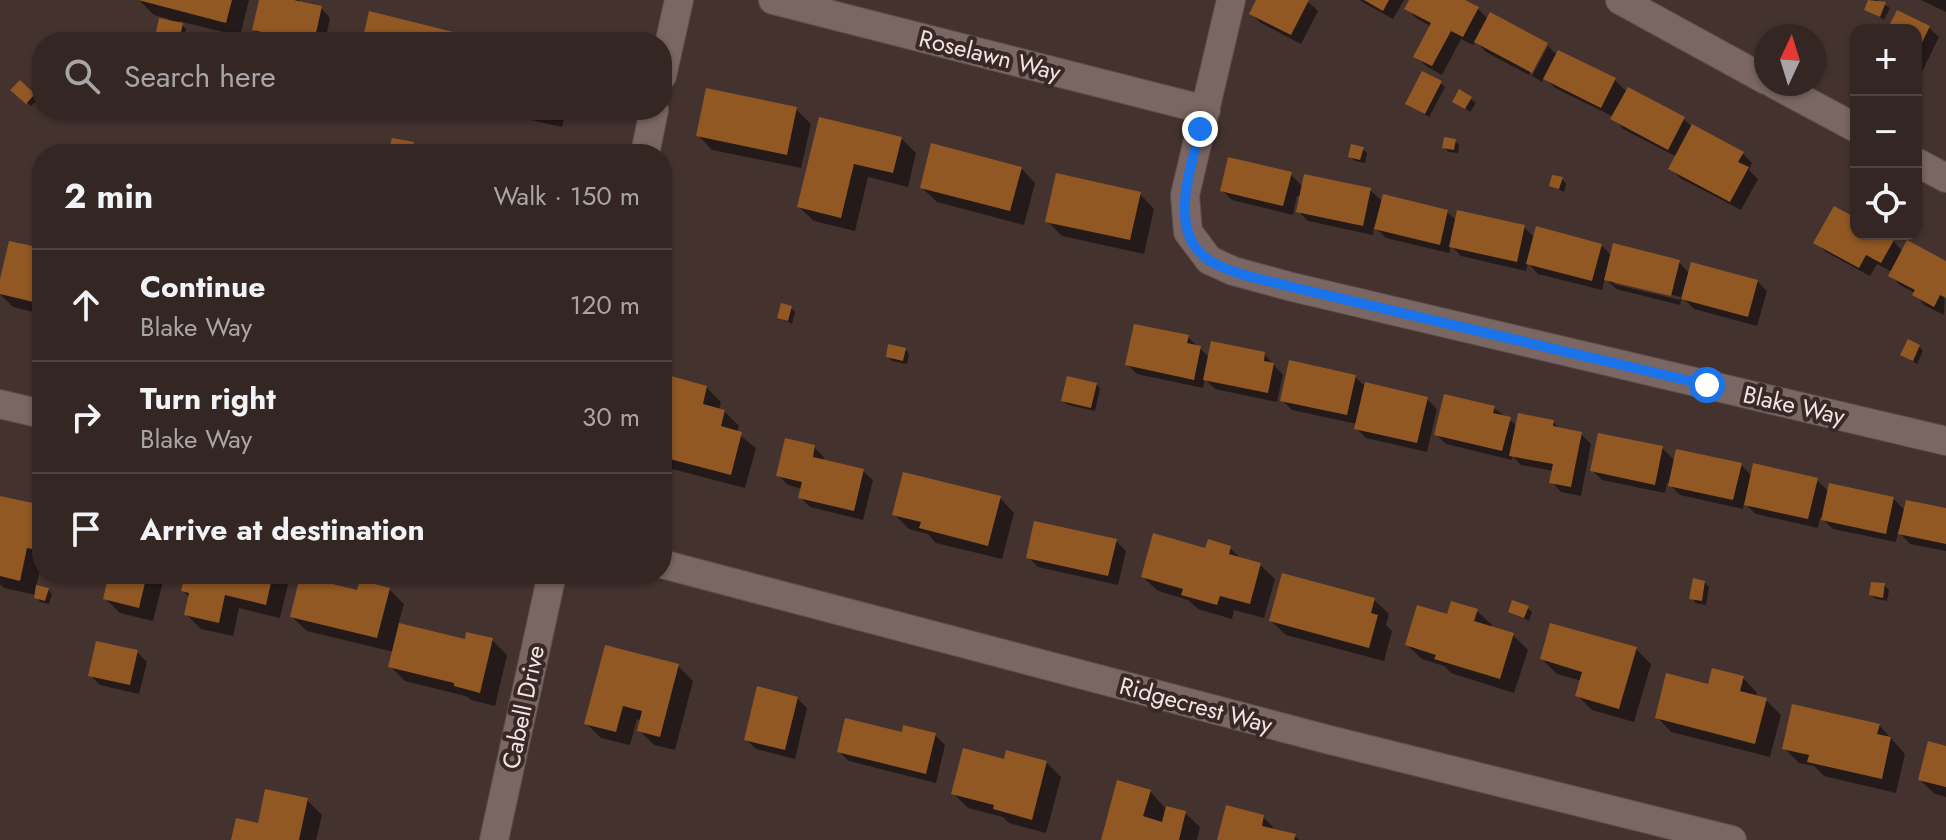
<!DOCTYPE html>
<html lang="en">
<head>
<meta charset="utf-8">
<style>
	body { margin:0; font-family:Jost,sans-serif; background:#3b2e2b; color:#f1f3f6 }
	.controls { position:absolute; right:24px; top:24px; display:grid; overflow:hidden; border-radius:16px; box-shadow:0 2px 6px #0004 }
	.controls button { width:72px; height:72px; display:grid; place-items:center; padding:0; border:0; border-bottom:2px solid #4e4341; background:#332623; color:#f1f3f6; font:40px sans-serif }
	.compass { position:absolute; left:1754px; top:24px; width:72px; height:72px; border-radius:50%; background:#332623; box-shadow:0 2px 6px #0004; rotate:4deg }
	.stop { position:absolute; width:24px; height:24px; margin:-18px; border:6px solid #1a73e8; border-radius:50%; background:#fff }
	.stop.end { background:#1a73e8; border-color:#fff; box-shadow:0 2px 8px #0008 }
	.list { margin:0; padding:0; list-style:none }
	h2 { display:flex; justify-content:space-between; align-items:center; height:104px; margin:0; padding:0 32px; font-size:34px }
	h2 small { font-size:26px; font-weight:400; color:#a9a5a6 }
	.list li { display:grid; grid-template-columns:52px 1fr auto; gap:24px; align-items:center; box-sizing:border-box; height:112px; padding:0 32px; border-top:2px solid #4e4341 }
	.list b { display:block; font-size:30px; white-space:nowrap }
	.list p { margin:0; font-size:26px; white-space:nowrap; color:#a9a5a6 }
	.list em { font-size:26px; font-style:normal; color:#a9a5a6 }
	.icon { flex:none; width:44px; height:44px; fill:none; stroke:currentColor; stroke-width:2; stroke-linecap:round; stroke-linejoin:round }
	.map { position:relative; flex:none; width:1946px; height:840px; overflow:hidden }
	.search { position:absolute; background:#332623; box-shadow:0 2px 6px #0004; left:32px; top:32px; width:640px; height:88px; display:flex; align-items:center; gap:20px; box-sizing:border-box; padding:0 28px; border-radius:32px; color:#a9a5a6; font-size:30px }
	.panel { position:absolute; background:#332623; box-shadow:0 2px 6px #0004; left:32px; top:144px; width:640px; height:440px; border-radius:32px }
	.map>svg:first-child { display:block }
	.shadow { fill:#0007; fill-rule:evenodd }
	.building { fill:#915823 }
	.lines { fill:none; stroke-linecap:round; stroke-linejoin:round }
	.minor-casing { stroke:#5e4f4c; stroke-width:30 }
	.minor { stroke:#7a6662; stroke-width:28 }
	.route { stroke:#1a73e8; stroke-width:10 }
	.labels { text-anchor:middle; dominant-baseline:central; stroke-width:8; stroke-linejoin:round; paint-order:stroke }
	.street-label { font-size:24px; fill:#f1e5e3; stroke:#392825 }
</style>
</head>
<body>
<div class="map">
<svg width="1946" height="840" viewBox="0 0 1946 840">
	<rect width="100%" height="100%" fill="#44322f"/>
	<!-- shadow -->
	<path class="shadow" d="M 139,0 L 249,0 L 240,36 L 178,21 L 186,29 L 184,40 L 162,36 L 158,32 L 169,19 L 154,15 Z
		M 261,0 L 299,0 L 303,5 L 321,8 L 330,18 L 325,42 L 264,40 L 254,30 Z
		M 1258,0 L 1306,0 L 1318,11 L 1301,44 L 1261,23 L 1251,14 Z
		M 1359,0 L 1404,0 L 1393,19 Z
		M 1411,0 L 1461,0 L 1478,9 L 1488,19 L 1544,45 L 1529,75 L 1486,52 L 1476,41 L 1473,45 L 1461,39 L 1442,75 L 1426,66 L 1416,56 L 1432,27 L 1416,18 L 1407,9 Z
		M 1871,0 L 1877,0 L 1890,8 L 1884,20 L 1866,9 Z
		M 1921,0 L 1946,0 L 1946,12 Z
		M 1929,28 L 1939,37 L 1916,84 L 1916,30 L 1889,30 Z
		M 1548,46 L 1557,55 L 1615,80 L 1627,92 L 1628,89 L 1684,119 L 1693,128 L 1742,153 L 1752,163 L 1749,170 L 1758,179 L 1741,210 L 1680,178 L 1671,169 L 1677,157 L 1623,129 L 1614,117 L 1555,88 L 1544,77 L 1542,82 L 1532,76 Z
		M 1440,82 L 1445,87 L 1429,117 L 1407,103 Z
		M 20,83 L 38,99 L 31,106 L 13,90 Z
		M 1460,92 L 1476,103 L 1470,112 L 1455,101 Z
		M 796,109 L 811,124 L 801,168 L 712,150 L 698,135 Z
		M 513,110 L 603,110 L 602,117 L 566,110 L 562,127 L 522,118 Z
		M 820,119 L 901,138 L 916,153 L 908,187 L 868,177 L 855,231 L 814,221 L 799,207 Z
		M 1455,141 L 1459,145 L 1458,153 L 1449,152 L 1444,148 Z
		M 413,144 L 417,149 L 416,154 L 390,154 Z
		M 1363,149 L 1367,153 L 1365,163 L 1355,161 L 1350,156 Z
		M 1021,168 L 1035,183 L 1024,225 L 937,202 L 922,188 Z
		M 1290,174 L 1303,187 L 1370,190 L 1383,202 L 1447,212 L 1457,221 L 1524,227 L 1535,238 L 1601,245 L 1612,256 L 1679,262 L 1690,274 L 1757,281 L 1767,291 L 1757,326 L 1694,309 L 1682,297 L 1680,305 L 1616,289 L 1605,278 L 1602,290 L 1538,274 L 1528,263 L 1526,271 L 1461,256 L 1451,246 L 1449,253 L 1386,238 L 1374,226 L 1373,235 L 1308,221 L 1298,211 L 1301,196 L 1297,196 L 1293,215 L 1232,200 L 1222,190 ZM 1616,281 L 1681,297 L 1680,300 L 1613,284 Z
		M 1562,179 L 1566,184 L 1564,192 L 1551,185 Z
		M 1140,194 L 1154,209 L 1144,254 L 1062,236 L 1047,221 Z
		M 1856,221 L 1856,234 L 1880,234 L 1893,241 L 1903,251 L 1946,263 L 1944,315 L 1924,305 L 1915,293 L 1900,285 L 1890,275 L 1892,272 L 1877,264 L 1870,276 L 1826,252 L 1816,242 Z
		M 42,250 L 42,314 L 13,307 L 0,294 L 0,287 Z
		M 791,308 L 795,312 L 792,324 L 780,318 Z
		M 1188,337 L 1209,357 L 1264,354 L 1283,375 L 1277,402 L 1215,389 L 1205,379 L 1203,388 L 1137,374 L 1127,364 Z
		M 1919,346 L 1923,351 L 1917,364 L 1903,355 Z
		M 905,349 L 909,354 L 907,364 L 892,361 L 888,357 Z
		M 1355,377 L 1366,387 L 1427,399 L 1437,409 L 1427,452 L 1366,438 L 1356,428 L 1357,424 L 1292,410 L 1282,400 Z
		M 1096,384 L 1100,389 L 1095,411 L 1068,405 L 1063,401 Z
		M 706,387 L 721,402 L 719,410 L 724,411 L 739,426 L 737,433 L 756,448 L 745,488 L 668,468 L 662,462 L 662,419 Z
		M 1494,408 L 1517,426 L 1553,422 L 1561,430 L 1581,434 L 1591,444 L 1581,496 L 1561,492 L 1552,482 L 1554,471 L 1521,465 L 1513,456 L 1512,460 L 1446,444 L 1436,434 Z
		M 814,447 L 824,457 L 823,461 L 863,471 L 873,480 L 863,520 L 810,507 L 800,497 L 802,489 L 788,485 L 778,475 Z
		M 1662,448 L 1675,461 L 1741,465 L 1752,476 L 1817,480 L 1829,492 L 1893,498 L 1905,511 L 1946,510 L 1946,551 L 1910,544 L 1898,531 L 1896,542 L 1833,529 L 1820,517 L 1818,528 L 1756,514 L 1744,503 L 1743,509 L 1680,495 L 1667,482 L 1665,493 L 1602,480 L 1592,470 Z
		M 0,498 L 42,507 L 42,561 L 36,587 L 48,590 L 52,594 L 49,604 L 40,602 L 36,595 L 4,588 L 0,584 Z
		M 1000,498 L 1014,513 L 1002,559 L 936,543 L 928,534 L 909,529 L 894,514 Z
		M 1116,541 L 1126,551 L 1118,585 L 1038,567 L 1028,557 Z
		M 1230,548 L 1242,560 L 1260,565 L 1275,579 L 1264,618 L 1234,610 L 1232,619 L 1198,609 L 1188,600 L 1158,591 L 1143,577 L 1207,550 Z
		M 89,574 L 165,574 L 153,621 L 120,613 L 105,598 L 110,579 Z
		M 187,574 L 284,574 L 289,580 L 280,618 L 239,608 L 233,636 L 201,629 L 187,615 L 190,598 L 183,591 Z
		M 1704,582 L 1709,587 L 1706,605 L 1696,603 L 1692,598 Z
		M 1884,585 L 1889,590 L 1887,601 L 1876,599 L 1871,595 Z
		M 389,589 L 404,604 L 398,625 L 466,641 L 492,640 L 507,655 L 495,706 L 471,700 L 466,696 L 405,681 L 390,666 L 394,652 L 307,631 L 292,617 L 359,592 Z
		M 1374,600 L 1389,614 L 1386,625 L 1392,631 L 1384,661 L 1286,635 L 1271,621 Z
		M 1528,608 L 1532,612 L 1529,621 L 1510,611 Z
		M 1477,611 L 1492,625 L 1491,628 L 1513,635 L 1528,650 L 1514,693 L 1451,673 L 1444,666 L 1422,659 L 1407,645 L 1448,616 Z
		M 1636,649 L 1651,664 L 1634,722 L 1592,710 L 1578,696 L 1582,681 L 1557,674 L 1542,659 Z
		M 137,652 L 147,662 L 139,694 L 100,685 L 90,675 Z
		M 678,666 L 693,681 L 675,750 L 654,745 L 639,730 L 641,721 L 637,719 L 630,745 L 601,738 L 586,723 Z
		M 1743,678 L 1757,693 L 1756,698 L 1766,700 L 1781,715 L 1770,757 L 1671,732 L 1657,717 L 1710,686 Z
		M 797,698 L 807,708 L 795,759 L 756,749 L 746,739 Z
		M 1879,725 L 1905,754 L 1896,793 L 1824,776 L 1814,766 L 1799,763 L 1784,748 Z
		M 903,734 L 935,735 L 945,745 L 936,783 L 849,761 L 839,752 Z
		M 1946,748 L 1946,797 L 1935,794 L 1920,780 Z
		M 1005,761 L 1046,762 L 1061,777 L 1046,833 L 1009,823 L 1003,817 L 968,808 L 953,793 Z
		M 1150,791 L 1164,807 L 1185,813 L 1200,827 L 1197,840 L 1103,840 Z
		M 307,800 L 322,815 L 316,840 L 233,840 Z
		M 1263,817 L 1273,827 L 1272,830 L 1295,836 L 1299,840 L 1219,840 Z"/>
	<!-- building -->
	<path class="building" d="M 138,0 L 232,0 L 226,23 Z
		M 259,0 L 294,0 L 322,6 L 314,42 L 252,30 Z
		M 1256,0 L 1309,0 L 1291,35 L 1249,14 Z
		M 1364,0 L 1389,0 L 1383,11 Z
		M 1409,0 L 1465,0 L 1479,7 L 1463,37 L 1451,31 L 1432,66 L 1413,57 L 1431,23 L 1404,9 Z
		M 1868,0 L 1886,2 L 1880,17 L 1864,10 Z
		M 1897,10 L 1930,26 L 1916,55 L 1916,30 L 1887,30 Z
		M 369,11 L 481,39 L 480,42 L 362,42 Z
		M 1490,12 L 1548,43 L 1532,73 L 1474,42 Z
		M 159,18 L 183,23 L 180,37 L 156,32 Z
		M 1558,50 L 1616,78 L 1601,108 L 1543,79 Z
		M 1422,71 L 1442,81 L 1425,114 L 1405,104 Z
		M 20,80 L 35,94 L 26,104 L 10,90 Z
		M 1628,87 L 1685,117 L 1668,150 L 1610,119 Z
		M 706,88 L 797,107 L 787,155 L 696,136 Z
		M 1459,89 L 1472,97 L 1465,109 L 1452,102 Z
		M 819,117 L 902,137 L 893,173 L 854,164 L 841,218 L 797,207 Z
		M 1692,124 L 1744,152 L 1738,162 L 1749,167 L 1730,202 L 1668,169 Z
		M 1444,137 L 1456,139 L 1454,150 L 1442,148 Z
		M 392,138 L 414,142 L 411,154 L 388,154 Z
		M 931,143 L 1022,167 L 1010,211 L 920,188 Z
		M 1351,144 L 1364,147 L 1360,160 L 1348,157 Z
		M 1228,157 L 1292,172 L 1283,206 L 1220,191 Z
		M 1056,173 L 1141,192 L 1130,240 L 1045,222 Z
		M 1304,174 L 1371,188 L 1363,226 L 1296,212 Z
		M 1552,175 L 1563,177 L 1559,189 L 1549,186 Z
		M 1383,194 L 1448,210 L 1440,245 L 1374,229 Z
		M 1834,206 L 1856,218 L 1856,234 L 1884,234 L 1894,240 L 1881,263 L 1866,255 L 1859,268 L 1813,243 Z
		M 1457,210 L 1525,225 L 1517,262 L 1449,247 Z
		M 1536,226 L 1602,244 L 1592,281 L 1526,264 Z
		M 1907,240 L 1946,261 L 1946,298 L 1940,295 L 1934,307 L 1912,295 L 1915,290 L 1888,276 Z
		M 9,241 L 42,248 L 42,304 L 0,294 L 0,279 Z
		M 1613,243 L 1680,260 L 1671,296 L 1604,280 Z
		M 1691,262 L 1758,280 L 1748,317 L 1681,299 Z
		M 781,303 L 792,306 L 788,321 L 777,318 Z
		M 1134,324 L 1189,335 L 1187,343 L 1201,346 L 1194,380 L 1125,365 Z
		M 1908,339 L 1920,345 L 1913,361 L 1900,355 Z
		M 1211,341 L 1265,352 L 1264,361 L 1274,363 L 1268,393 L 1203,380 Z
		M 888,344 L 906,348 L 903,361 L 886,357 Z
		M 1289,360 L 1356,375 L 1347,415 L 1280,401 Z
		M 671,376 L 707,386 L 703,404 L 725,410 L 721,426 L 742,432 L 731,475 L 662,457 L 662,411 Z
		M 1067,376 L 1097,383 L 1091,408 L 1061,401 Z
		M 1365,382 L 1428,397 L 1417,443 L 1354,429 Z
		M 1444,394 L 1495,406 L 1493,413 L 1511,417 L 1502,451 L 1434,435 Z
		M 1518,413 L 1554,420 L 1553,426 L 1582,432 L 1571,487 L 1549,483 L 1553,464 L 1509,456 Z
		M 1598,433 L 1663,446 L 1655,485 L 1590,471 Z
		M 785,438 L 815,445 L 813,457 L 864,469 L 854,511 L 798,498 L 802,482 L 776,476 Z
		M 1676,449 L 1742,463 L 1733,500 L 1668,486 Z
		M 1753,463 L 1818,478 L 1808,519 L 1744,505 Z
		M 903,472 L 1001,496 L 988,546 L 919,528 L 921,522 L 892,515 Z
		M 1829,483 L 1894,497 L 1886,534 L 1821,520 Z
		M 0,496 L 42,505 L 42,551 L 27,548 L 20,581 L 0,576 Z
		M 1906,500 L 1946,508 L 1946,544 L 1898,534 Z
		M 1034,521 L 1117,539 L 1108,576 L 1026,558 Z
		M 1153,533 L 1205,548 L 1208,539 L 1231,546 L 1229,554 L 1261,563 L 1250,604 L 1220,596 L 1217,605 L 1181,595 L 1183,589 L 1141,577 Z
		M 1282,573 L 1375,598 L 1371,613 L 1378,615 L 1369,648 L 1269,621 Z
		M 109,574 L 147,574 L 139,608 L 103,599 Z
		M 185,574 L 273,574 L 266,605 L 225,595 L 219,623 L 184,615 L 189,593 L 181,591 Z
		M 300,576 L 357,590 L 360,580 L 390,588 L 377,638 L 290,617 Z
		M 1693,578 L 1705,581 L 1702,601 L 1689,599 Z
		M 1871,582 L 1885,583 L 1883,598 L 1869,595 Z
		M 36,585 L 49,588 L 45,601 L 34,598 Z
		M 1512,600 L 1529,606 L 1524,618 L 1508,612 Z
		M 1451,601 L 1478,609 L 1474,621 L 1514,633 L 1500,679 L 1434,659 L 1436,655 L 1405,645 L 1417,605 L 1447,614 Z
		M 399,623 L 465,639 L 466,632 L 493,638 L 480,693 L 454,686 L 454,683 L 388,667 Z
		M 1550,623 L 1637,647 L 1619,709 L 1575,696 L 1582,672 L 1540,659 Z
		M 96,641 L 138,650 L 130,685 L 88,676 Z
		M 605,645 L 679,664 L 660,737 L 637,731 L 642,711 L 623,706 L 616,732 L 584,724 Z
		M 1712,668 L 1744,676 L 1740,691 L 1767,698 L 1755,744 L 1655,718 L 1666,673 L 1708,684 Z
		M 757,686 L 798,697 L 785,750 L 744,740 Z
		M 1792,704 L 1880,724 L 1877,734 L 1891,737 L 1882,779 L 1807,762 L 1809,755 L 1782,749 Z
		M 845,718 L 902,732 L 903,725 L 936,733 L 926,774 L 837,752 Z
		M 1928,741 L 1946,746 L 1946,787 L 1918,780 Z
		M 963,748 L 1004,759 L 1006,750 L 1047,761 L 1032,820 L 993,809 L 994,805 L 951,794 Z
		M 1117,780 L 1151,790 L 1143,816 L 1162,822 L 1166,806 L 1186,811 L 1179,840 L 1101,840 Z
		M 265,789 L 308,798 L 299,840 L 231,840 L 236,818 L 258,823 Z
		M 1226,805 L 1264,815 L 1262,826 L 1296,834 L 1294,840 L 1217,840 Z"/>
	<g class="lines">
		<!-- minor casing -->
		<g class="minor-casing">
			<path id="minor" d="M 773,0 L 1206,110
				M 1231,0 L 1185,195 L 1188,232 L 1209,260 L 1233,271 L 1292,287 L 1946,441
				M 1620,0 L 1766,80
				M 662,76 L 679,0
				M 1774,84 L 1856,128
				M 645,154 L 654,110
				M 1916,162 L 1946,178
				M 0,404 L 42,414
				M 662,564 L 1326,739 L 1732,840
				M 494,840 L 552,574"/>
		</g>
		<!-- minor -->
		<use href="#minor" class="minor"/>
	</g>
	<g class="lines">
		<!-- route -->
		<path class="route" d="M 1200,129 C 1191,169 1166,233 1210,261 C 1234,275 1266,280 1292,287 L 1707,385"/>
	</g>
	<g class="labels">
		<!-- street labels -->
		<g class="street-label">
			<text transform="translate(990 55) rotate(14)">Roselawn Way</text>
			<text transform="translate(1794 405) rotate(13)">Blake Way</text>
			<text transform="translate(1196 705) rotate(15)">Ridgecrest Way</text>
			<text transform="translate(523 707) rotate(-78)">Cabell Drive</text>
		</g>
	</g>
</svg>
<div class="controls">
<button>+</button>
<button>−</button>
<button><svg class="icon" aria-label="locate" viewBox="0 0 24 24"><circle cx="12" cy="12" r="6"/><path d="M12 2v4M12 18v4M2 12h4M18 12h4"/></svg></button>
</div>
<svg class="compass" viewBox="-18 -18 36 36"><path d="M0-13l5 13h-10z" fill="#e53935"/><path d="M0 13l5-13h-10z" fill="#a9a5a6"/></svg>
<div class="stop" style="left:1707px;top:385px"></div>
<div class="stop end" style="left:1200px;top:129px"></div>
<div class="search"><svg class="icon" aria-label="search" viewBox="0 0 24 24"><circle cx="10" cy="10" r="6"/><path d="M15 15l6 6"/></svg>Search here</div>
<section class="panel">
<h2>2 min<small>Walk · 150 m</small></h2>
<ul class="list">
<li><svg class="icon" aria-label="ahead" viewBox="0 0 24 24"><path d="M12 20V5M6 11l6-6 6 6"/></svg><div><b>Continue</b><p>Blake Way</p></div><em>120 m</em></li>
<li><svg class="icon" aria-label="right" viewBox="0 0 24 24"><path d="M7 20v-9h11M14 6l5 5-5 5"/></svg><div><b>Turn right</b><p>Blake Way</p></div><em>30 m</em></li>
<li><svg class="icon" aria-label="arrive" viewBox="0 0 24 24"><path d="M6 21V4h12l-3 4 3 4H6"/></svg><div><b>Arrive at destination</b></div></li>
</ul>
</section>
</div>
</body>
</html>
